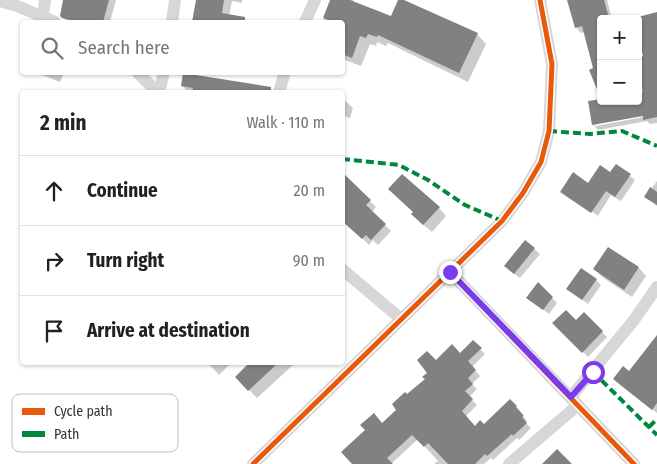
<!DOCTYPE html>
<html lang="en">
<head>
<meta charset="utf-8">
<style>
	body { margin:0; font-family:"Fira Sans Condensed",sans-serif; background:#f2f2f2; color:#202124 }
	.controls { position:absolute; right:15px; top:15px; display:grid; overflow:hidden; border-radius:5px; box-shadow:0 1px 4px #0004 }
	.controls button { width:45px; height:45px; display:grid; place-items:center; padding:0; border:0; border-bottom:1px solid #e0e0e0; background:#fff; color:#202124; font:25px sans-serif }
	.stop { position:absolute; width:15px; height:15px; margin:-11px; border:4px solid #7c3aed; border-radius:50%; background:#fff }
	.stop.end { background:#7c3aed; border-color:#fff; box-shadow:0 1px 5px #0008 }
	.list { margin:0; padding:0; list-style:none }
	h2 { display:flex; justify-content:space-between; align-items:center; height:65px; margin:0; padding:0 20px; font-size:21px }
	h2 small { font-size:16px; font-weight:400; color:#757577 }
	.list li { display:grid; grid-template-columns:32px 1fr auto; gap:15px; align-items:center; box-sizing:border-box; height:70px; padding:0 20px; border-top:1px solid #e0e0e0 }
	.list b { display:block; font-size:19px; white-space:nowrap }
	.list em { font-size:16px; font-style:normal; color:#757577 }
	.icon { flex:none; width:28px; height:28px; fill:none; stroke:currentColor; stroke-width:2; stroke-linecap:round; stroke-linejoin:round }
	.map { position:relative; flex:none; width:657px; height:464px; overflow:hidden }
	.search { position:absolute; background:#fff; box-shadow:0 1px 4px #0004; left:20px; top:20px; width:325px; height:55px; display:flex; align-items:center; gap:12px; box-sizing:border-box; padding:0 18px; border-radius:5px; color:#757577; font-size:19px }
	.panel { position:absolute; background:#fff; box-shadow:0 1px 4px #0004; left:20px; top:90px; width:325px; height:275px; border-radius:5px }
	.map>svg:first-child { display:block }
	.shadow { fill:#0003; fill-rule:evenodd }
	.building { fill:#818181 }
	.lines { fill:none; stroke-linecap:round; stroke-linejoin:round }
	.minor { stroke:#d7d7d7; stroke-width:12 }
	.quiet { stroke:#00873e; stroke-width:4; stroke-dasharray:8 4; stroke-linecap:butt }
	.cycleway-casing { stroke:#fff; stroke-width:8 }
	.cycleway { stroke:#e8590c; stroke-width:5 }
	.route { stroke:#7c3aed; stroke-width:6 }
	.key { fill:#fff; stroke:#c2c2c2; stroke-width:1 }
	.key-label { font-size:14px; fill:#333 }
</style>
</head>
<body>
<div class="map">
<svg width="657" height="464" viewBox="0 0 657 464">
	<rect width="100%" height="100%" fill="#fff"/>
	<!-- shadow -->
	<path class="shadow" d="M 65,0 L 116,0 L 110,22 L 68,22 L 61,15 Z
		M 197,0 L 242,0 L 242,3 L 232,1 L 229,16 L 236,22 L 193,22 Z
		M 332,0 L 353,0 L 354,3 L 391,17 L 400,0 L 401,0 L 477,34 L 486,44 L 468,82 L 388,43 L 386,46 L 377,42 L 376,46 L 370,44 L 361,66 L 342,59 L 342,22 L 323,22 Z
		M 568,0 L 607,0 L 612,19 L 601,19 L 595,69 L 585,32 L 581,33 L 576,27 Z
		M 657,13 L 657,123 L 650,124 L 647,121 L 598,130 L 593,124 L 601,101 L 638,101 L 638,59 L 645,57 L 638,19 L 636,19 ZM 649,114 L 649,116 L 595,126 L 595,123 Z
		M 35,72 L 64,72 L 60,82 Z
		M 182,86 L 265,87 L 271,92 L 189,92 Z
		M 316,90 L 328,92 L 315,92 Z
		M 342,98 L 353,108 L 350,118 L 344,116 L 342,123 Z
		M 616,165 L 635,180 L 621,201 L 611,195 L 597,217 L 597,215 L 561,192 L 589,184 L 610,174 Z
		M 347,178 L 376,207 L 372,212 L 391,231 L 378,245 L 373,240 L 369,245 L 348,224 Z
		M 657,181 L 657,206 L 646,196 Z
		M 439,208 L 446,216 L 432,232 L 420,222 Z
		M 526,242 L 540,254 L 520,278 L 511,271 Z
		M 608,249 L 639,268 L 646,276 L 632,297 L 602,277 L 594,269 Z
		M 596,280 L 601,285 L 588,304 L 568,289 Z
		M 538,284 L 557,303 L 549,314 L 528,298 Z
		M 584,314 L 607,337 L 588,357 L 554,323 L 576,322 Z
		M 657,337 L 657,413 L 620,385 Z
		M 473,342 L 485,354 L 472,367 L 480,376 L 472,384 L 477,389 L 469,397 L 477,405 L 466,416 L 475,427 L 484,425 L 510,401 L 521,412 L 520,413 L 527,421 L 526,423 L 531,428 L 519,440 L 517,438 L 493,460 L 491,458 L 484,464 L 434,464 L 438,461 L 418,439 L 391,464 L 354,464 L 383,424 L 398,410 L 407,396 L 426,379 L 436,362 L 460,354 Z
		M 207,362 L 232,362 L 219,375 Z
		M 252,362 L 290,362 L 293,365 L 257,398 L 236,377 Z"/>
	<!-- building -->
	<path class="building" d="M 63,0 L 109,0 L 103,22 L 79,22 L 62,18 L 60,16 Z
		M 196,0 L 224,0 L 222,13 L 245,17 L 245,22 L 192,22 Z
		M 330,0 L 350,0 L 391,16 L 398,0 L 404,0 L 478,33 L 459,73 L 378,35 L 377,37 L 368,34 L 366,38 L 360,36 L 352,58 L 342,54 L 342,22 L 335,22 L 323,18 Z
		M 567,0 L 604,0 L 609,18 L 601,19 L 601,99 L 589,70 L 593,68 L 582,26 L 575,28 Z
		M 657,12 L 657,117 L 643,120 L 643,116 L 592,125 L 588,101 L 601,99 L 601,101 L 640,101 L 639,93 L 643,92 L 638,71 L 638,58 L 643,56 L 638,34 L 638,17 Z
		M 183,73 L 271,87 L 271,92 L 192,92 L 193,88 L 181,86 Z
		M 616,164 L 631,174 L 615,197 L 606,191 L 591,213 L 560,192 L 573,172 L 588,183 L 600,165 L 610,172 Z
		M 342,172 L 371,200 L 366,205 L 386,224 L 371,240 L 366,235 L 362,239 L 342,221 Z
		M 402,174 L 440,207 L 423,225 L 411,214 L 413,212 L 388,189 Z
		M 650,187 L 657,192 L 657,205 L 644,197 Z
		M 525,240 L 535,248 L 514,274 L 504,266 Z
		M 608,247 L 639,267 L 624,290 L 593,269 Z
		M 581,268 L 597,279 L 582,300 L 566,289 Z
		M 538,282 L 553,297 L 543,310 L 526,298 Z
		M 566,310 L 576,320 L 584,312 L 603,331 L 582,353 L 552,323 Z
		M 657,335 L 657,403 L 652,410 L 613,379 L 623,366 L 629,371 Z
		M 473,340 L 482,348 L 468,361 L 476,370 L 468,378 L 473,384 L 465,391 L 473,399 L 462,411 L 475,426 L 480,420 L 484,424 L 510,399 L 517,406 L 516,407 L 524,416 L 522,417 L 527,423 L 513,436 L 512,434 L 487,456 L 485,454 L 475,464 L 448,464 L 428,443 L 424,447 L 412,435 L 387,458 L 393,464 L 352,464 L 341,452 L 365,430 L 360,425 L 374,413 L 382,423 L 396,410 L 392,404 L 405,392 L 407,394 L 425,379 L 422,377 L 427,373 L 417,360 L 427,351 L 436,360 L 452,344 L 460,353 Z
		M 250,362 L 279,362 L 248,391 L 235,377 Z
		M 557,449 L 572,464 L 542,464 Z"/>
	<g class="lines">
		<!-- minor -->
		<path class="minor" d="M 0,1 L 17,6 L 55,22
			M 43,16 L 45,0
			M 172,22 L 175,0
			M 305,22 L 315,0
			M 137,72 L 157,92
			M 159,92 L 164,72
			M 279,92 L 285,72
			M 342,269 L 401,319
			M 450,272 L 634,464
			M 571,397 L 634,320 L 657,287
			M 253,464 L 502,221 L 523,193 L 541,162 L 549,131 L 552,64 L 540,0
			M 509,464 L 578,405"/>
		<!-- quiet -->
		<path class="quiet" d="M 549,131 L 590,134 L 622,131 L 657,146
			M 342,159 L 399,165 L 428,180 L 465,205 L 502,221
			M 593,372 L 657,435
			M 649,427 L 657,419"/>
		<!-- cycleway casing -->
		<g class="cycleway-casing">
			<path id="cycleway" d="M 450,272 L 634,464
				M 253,464 L 502,221 L 523,193 L 541,162 L 549,131 L 552,64 L 540,0"/>
		</g>
		<!-- cycleway -->
		<use href="#cycleway" class="cycleway"/>
	</g>
	<g class="lines">
		<!-- route -->
		<path class="route" d="M 450,272 L 571,397 L 593,372"/>
	</g>
	<!-- legend -->
	<rect x="12" y="394" width="166" height="58" rx="8" class="key"/>
	<rect x="22" y="408" width="23" height="7" fill="#e8590c"/>
	<rect x="22" y="431" width="23" height="6" fill="#00873e"/>
	<g class="key-label">
		<text x="54" y="416">Cycle path</text>
		<text x="54" y="439">Path</text>
	</g>
</svg>
<div class="controls">
<button>+</button>
<button>−</button>
</div>
<div class="stop" style="left:593px;top:372px"></div>
<div class="stop end" style="left:450px;top:272px"></div>
<div class="search"><svg class="icon" aria-label="search" viewBox="0 0 24 24"><circle cx="10" cy="10" r="6"/><path d="M15 15l6 6"/></svg>Search here</div>
<section class="panel">
<h2>2 min<small>Walk · 110 m</small></h2>
<ul class="list">
<li><svg class="icon" aria-label="ahead" viewBox="0 0 24 24"><path d="M12 20V5M6 11l6-6 6 6"/></svg><div><b>Continue</b></div><em>20 m</em></li>
<li><svg class="icon" aria-label="right" viewBox="0 0 24 24"><path d="M7 20v-9h11M14 6l5 5-5 5"/></svg><div><b>Turn right</b></div><em>90 m</em></li>
<li><svg class="icon" aria-label="arrive" viewBox="0 0 24 24"><path d="M6 21V4h12l-3 4 3 4H6"/></svg><div><b>Arrive at destination</b></div></li>
</ul>
</section>
</div>
</body>
</html>
